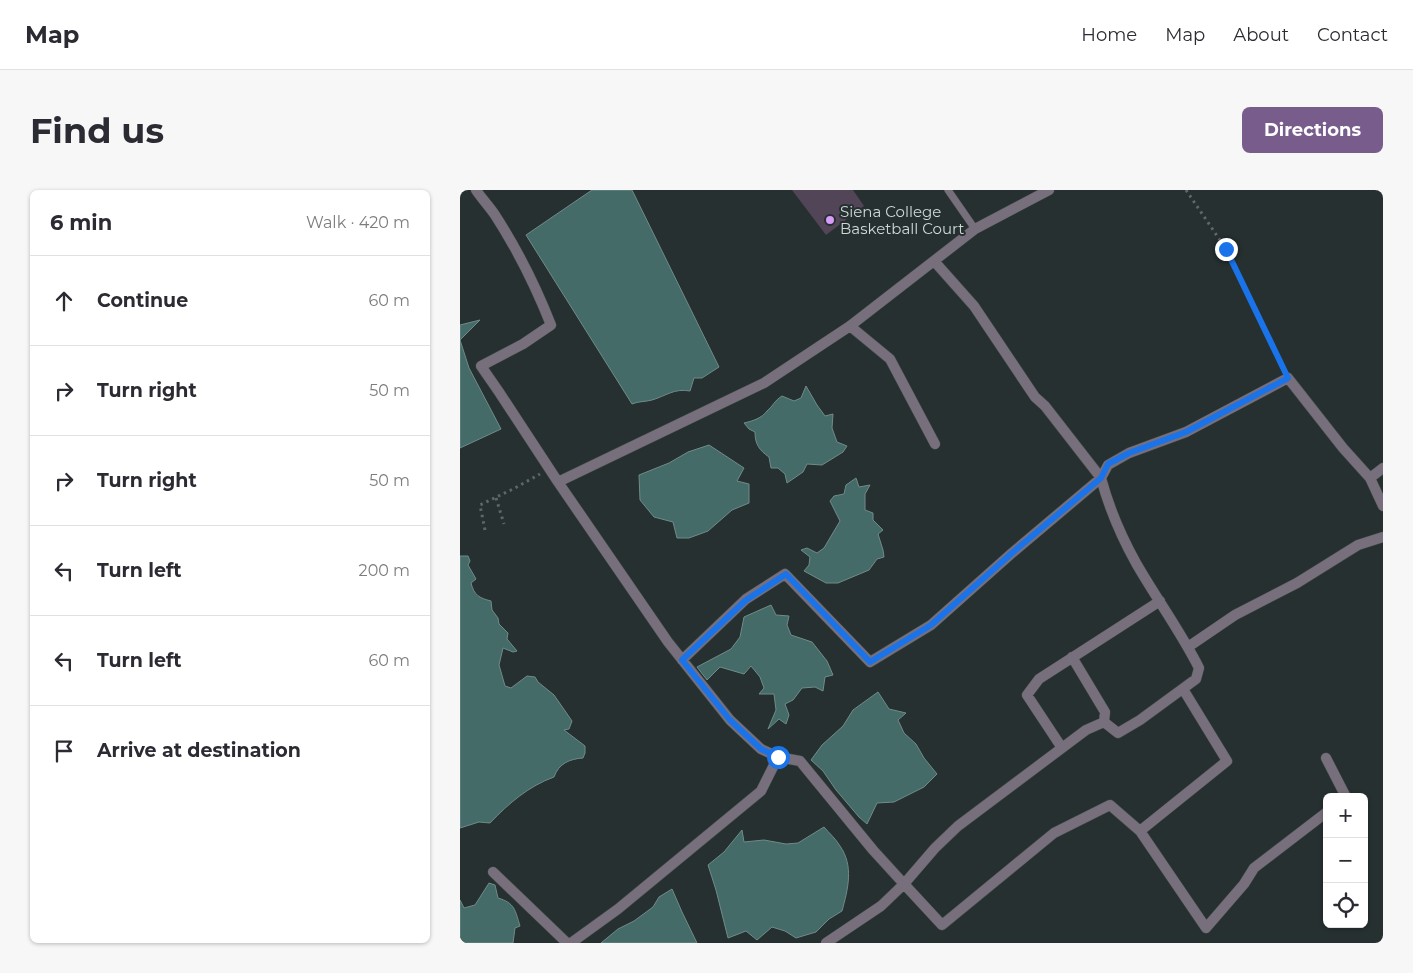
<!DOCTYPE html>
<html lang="en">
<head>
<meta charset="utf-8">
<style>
	body { margin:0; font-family:Montserrat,sans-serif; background:#f7f7f7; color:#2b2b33 }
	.controls { position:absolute; right:15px; bottom:15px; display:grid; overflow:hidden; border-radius:8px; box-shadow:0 1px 4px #0004 }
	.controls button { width:45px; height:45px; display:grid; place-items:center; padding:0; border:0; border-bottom:1px solid #e1e1e2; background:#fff; color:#2b2b33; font:25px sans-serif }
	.stop { position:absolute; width:15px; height:15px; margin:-11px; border:4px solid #1a73e8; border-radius:50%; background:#fff }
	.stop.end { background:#1a73e8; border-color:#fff; box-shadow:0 1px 5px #0008 }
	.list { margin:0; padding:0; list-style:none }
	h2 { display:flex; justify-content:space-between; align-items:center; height:65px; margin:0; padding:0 20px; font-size:21px }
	h2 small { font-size:16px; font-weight:400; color:#7c7c81 }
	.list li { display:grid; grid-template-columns:32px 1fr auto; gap:15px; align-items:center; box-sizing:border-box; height:90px; padding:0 20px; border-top:1px solid #e1e1e2 }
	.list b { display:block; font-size:19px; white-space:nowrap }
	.list em { font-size:16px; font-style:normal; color:#7c7c81 }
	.icon { flex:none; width:28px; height:28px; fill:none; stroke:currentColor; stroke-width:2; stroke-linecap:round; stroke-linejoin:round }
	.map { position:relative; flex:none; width:923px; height:753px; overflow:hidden; border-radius:8px }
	header { display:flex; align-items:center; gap:30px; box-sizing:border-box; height:70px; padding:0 25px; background:#fff; border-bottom:1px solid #e1e1e2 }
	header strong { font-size:24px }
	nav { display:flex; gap:28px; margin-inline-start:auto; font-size:18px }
	.intro { display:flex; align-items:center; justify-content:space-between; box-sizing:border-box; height:120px; padding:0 30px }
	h1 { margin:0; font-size:35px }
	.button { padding:12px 22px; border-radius:8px; background:#785d8c; color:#fff; font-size:18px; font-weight:700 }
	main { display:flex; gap:30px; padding:0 30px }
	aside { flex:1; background:#fff; border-radius:8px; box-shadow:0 1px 4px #0004 }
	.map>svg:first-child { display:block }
	.green { fill:#514557 }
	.water { fill:#456b69; stroke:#6f8b8a }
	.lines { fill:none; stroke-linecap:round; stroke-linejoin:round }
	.lane-casing { stroke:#414b4b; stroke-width:8 }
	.street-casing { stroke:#414b4b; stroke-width:11 }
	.path { stroke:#5e6767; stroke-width:3; stroke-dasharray:2.5 4; stroke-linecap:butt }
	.lane { stroke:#77707c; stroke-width:7 }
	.street { stroke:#77707c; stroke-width:10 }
	.route { stroke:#1a73e8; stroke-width:6 }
	.poi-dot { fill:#d79bf9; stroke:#263030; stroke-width:2 }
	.labels { text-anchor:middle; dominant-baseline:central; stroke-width:4; stroke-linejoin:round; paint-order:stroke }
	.poi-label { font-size:15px; fill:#d0d7d7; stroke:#263030; text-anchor:start }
</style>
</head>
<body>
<header>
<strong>Map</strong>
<nav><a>Home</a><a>Map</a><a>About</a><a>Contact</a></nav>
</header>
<div class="intro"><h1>Find us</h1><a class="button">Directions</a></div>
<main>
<aside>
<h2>6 min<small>Walk · 420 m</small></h2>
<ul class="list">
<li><svg class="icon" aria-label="ahead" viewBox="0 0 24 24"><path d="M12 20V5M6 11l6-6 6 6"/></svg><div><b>Continue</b></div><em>60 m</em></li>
<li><svg class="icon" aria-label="right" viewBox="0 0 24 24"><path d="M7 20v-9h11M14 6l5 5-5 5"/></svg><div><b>Turn right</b></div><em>50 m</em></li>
<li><svg class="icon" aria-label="right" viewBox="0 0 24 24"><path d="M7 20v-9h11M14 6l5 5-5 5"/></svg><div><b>Turn right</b></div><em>50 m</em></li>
<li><svg class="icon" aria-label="left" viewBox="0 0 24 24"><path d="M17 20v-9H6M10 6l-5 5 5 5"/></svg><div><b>Turn left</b></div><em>200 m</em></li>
<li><svg class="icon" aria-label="left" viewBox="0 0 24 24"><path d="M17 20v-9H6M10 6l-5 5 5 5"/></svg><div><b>Turn left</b></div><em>60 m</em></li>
<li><svg class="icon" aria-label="arrive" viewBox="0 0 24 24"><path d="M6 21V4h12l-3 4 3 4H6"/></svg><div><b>Arrive at destination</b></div></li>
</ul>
</aside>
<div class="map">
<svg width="923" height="753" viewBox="0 0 923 753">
	<rect width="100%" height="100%" fill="#263030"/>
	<!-- green -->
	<path class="green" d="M 332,0 L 393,0 L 404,16 L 366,45 Z"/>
	<!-- water -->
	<path class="water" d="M 132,0 L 172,0 L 259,177 L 242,188 L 234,188 L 230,201 C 214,198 206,206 192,210 C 185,212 179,211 172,214 L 66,45 Z
		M 20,130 L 0,150 L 9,178 L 41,239 L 0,258 L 0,135 Z
		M 346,196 L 357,215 L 365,226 L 373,224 L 372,238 L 377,252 L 387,256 L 383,262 L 362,275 L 347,274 L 343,282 L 327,293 L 325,284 L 318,278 L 311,278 L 309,267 C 299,260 295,254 295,242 L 289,239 L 284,233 C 293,231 302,228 307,221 C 313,216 315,210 322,206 L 334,211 L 341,208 Z
		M 249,255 L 284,278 L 277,291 L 289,294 L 289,313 L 272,320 L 248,341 L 229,348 L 217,348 L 213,332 L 194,327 L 180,310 L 179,285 L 209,273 L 228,262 Z
		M 396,288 L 399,297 L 410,295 L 405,304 L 405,320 L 413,323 L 413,330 L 423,340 L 418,344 L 423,360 L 424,367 L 417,369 L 409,380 L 378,393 L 366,393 L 344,381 L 349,375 L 350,367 L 341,360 L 347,358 L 357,363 L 364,358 L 380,331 L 370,311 L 374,306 L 384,304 L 386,295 Z
		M 0,366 L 8,366 L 10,371 L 8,375 L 16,389 L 11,393 C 14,405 19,408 31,411 L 32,420 L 38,428 L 39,434 L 48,443 L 47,449 L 57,461 L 53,462 L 43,458 L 39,475 L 45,496 L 51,498 L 67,486 L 75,487 L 78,492 L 94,505 L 112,531 L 109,539 L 104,540 L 125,556 L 125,563 L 123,568 C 110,569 99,573 94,587 C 69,596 49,613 30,633 L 19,632 L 0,638 Z
		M 311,415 L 316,425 L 329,426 L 327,435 L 331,445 L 352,452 L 367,471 L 373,485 L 365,487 L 363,501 L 355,497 L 342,498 L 333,510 L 325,514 L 329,525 L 326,534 L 319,529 L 308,539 L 316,520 L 314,504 L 299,504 L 304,498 L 300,487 L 291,476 L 284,484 L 260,477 L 247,490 L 237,477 L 271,459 L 280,447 L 284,427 Z
		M 418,502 L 429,519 L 446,523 L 438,530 L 444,543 L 456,554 L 464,568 L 477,584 L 464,597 L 434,612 L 417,613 L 407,634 L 399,627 L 376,600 L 363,581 L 351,570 L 362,555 L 383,536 L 393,520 Z
		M 364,637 C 369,643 376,649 380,656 C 394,676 388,699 382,721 L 369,729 L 356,742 L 336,748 L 325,741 L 312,737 L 297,750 L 286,741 L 268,748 L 256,700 L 248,675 L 264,662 L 282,640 L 284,652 L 304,650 L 326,654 L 338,653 Z
		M 29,693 L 35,695 L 38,708 C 55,713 55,720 60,736 L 55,738 L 53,753 L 0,753 L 0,710 L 4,718 L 15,715 Z
		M 212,699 L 222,722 L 237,753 L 141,753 L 158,739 L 174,731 L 193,717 L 199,707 Z"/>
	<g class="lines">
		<!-- lane casing -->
		<g class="lane-casing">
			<path id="lane" d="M 488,0 L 515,39"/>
		</g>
		<!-- street casing -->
		<g class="street-casing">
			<path id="street" d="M 16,0 C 22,9 29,16 35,25 C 57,59 76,97 91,135 L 63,154 L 21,176 L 39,202 L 98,292
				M 390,136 L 430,169 L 475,254
				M 910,288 L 923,316
				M 728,457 L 775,425 L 837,393 L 898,355 L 923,347
				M 612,467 L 645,522 L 644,532
				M 222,470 L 286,409 L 325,384 L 410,472 L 471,435 L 552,363 L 641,288 L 585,216 L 575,207 L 514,116 L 474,71
				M 602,558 L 567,505 L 579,489 L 700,411
				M 318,567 L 301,559 L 270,530 L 208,452 L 98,292 L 304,193 L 390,136 L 515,39 L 589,0
				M 866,568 L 886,607
				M 680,641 L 746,738 L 784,694 L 794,678 L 867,622
				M 33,682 L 107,753
				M 111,753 L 158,719 L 301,601 L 318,567 L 340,571 L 413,660 L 444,694 L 475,658 L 498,636 L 626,540 L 644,532 L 658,543 L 680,530 L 736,489 L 739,478 C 721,442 696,408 676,373 C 661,346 649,318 641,288 L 648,275 L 669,263 L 726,242 L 828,188 L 883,258 L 910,288 L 923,278
				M 366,753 L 421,716 L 444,694 L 482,735 L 594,643 L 650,615 L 680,641 L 767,571 L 723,499"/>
		</g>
		<!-- path -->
		<path class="path" d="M 726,0 L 766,59 L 823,177
			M 36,308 L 44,334
			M 25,340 L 20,315 L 55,298 L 80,284"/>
		<!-- lane -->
		<use href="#lane" class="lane"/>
		<!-- street -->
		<use href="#street" class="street"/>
	</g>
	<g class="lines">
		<!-- route -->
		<path class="route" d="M 318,567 L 301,559 L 270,530 L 222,470 L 286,410 L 326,384 L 410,472 L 471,435 L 552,363 L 641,288 L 648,274 L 669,263 L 726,242 L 828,188 L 766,59"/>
	</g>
	<!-- markers -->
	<circle class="poi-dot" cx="370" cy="30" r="5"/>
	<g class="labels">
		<!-- poi labels -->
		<g class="poi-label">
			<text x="380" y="21">Siena College<tspan x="380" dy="17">Basketball Court</tspan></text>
		</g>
	</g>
</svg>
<div class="controls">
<button>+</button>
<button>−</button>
<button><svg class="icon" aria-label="locate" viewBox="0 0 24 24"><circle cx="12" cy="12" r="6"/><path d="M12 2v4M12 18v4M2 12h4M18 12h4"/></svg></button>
</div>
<div class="stop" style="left:318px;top:567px"></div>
<div class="stop end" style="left:766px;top:59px"></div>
</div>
</main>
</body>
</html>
